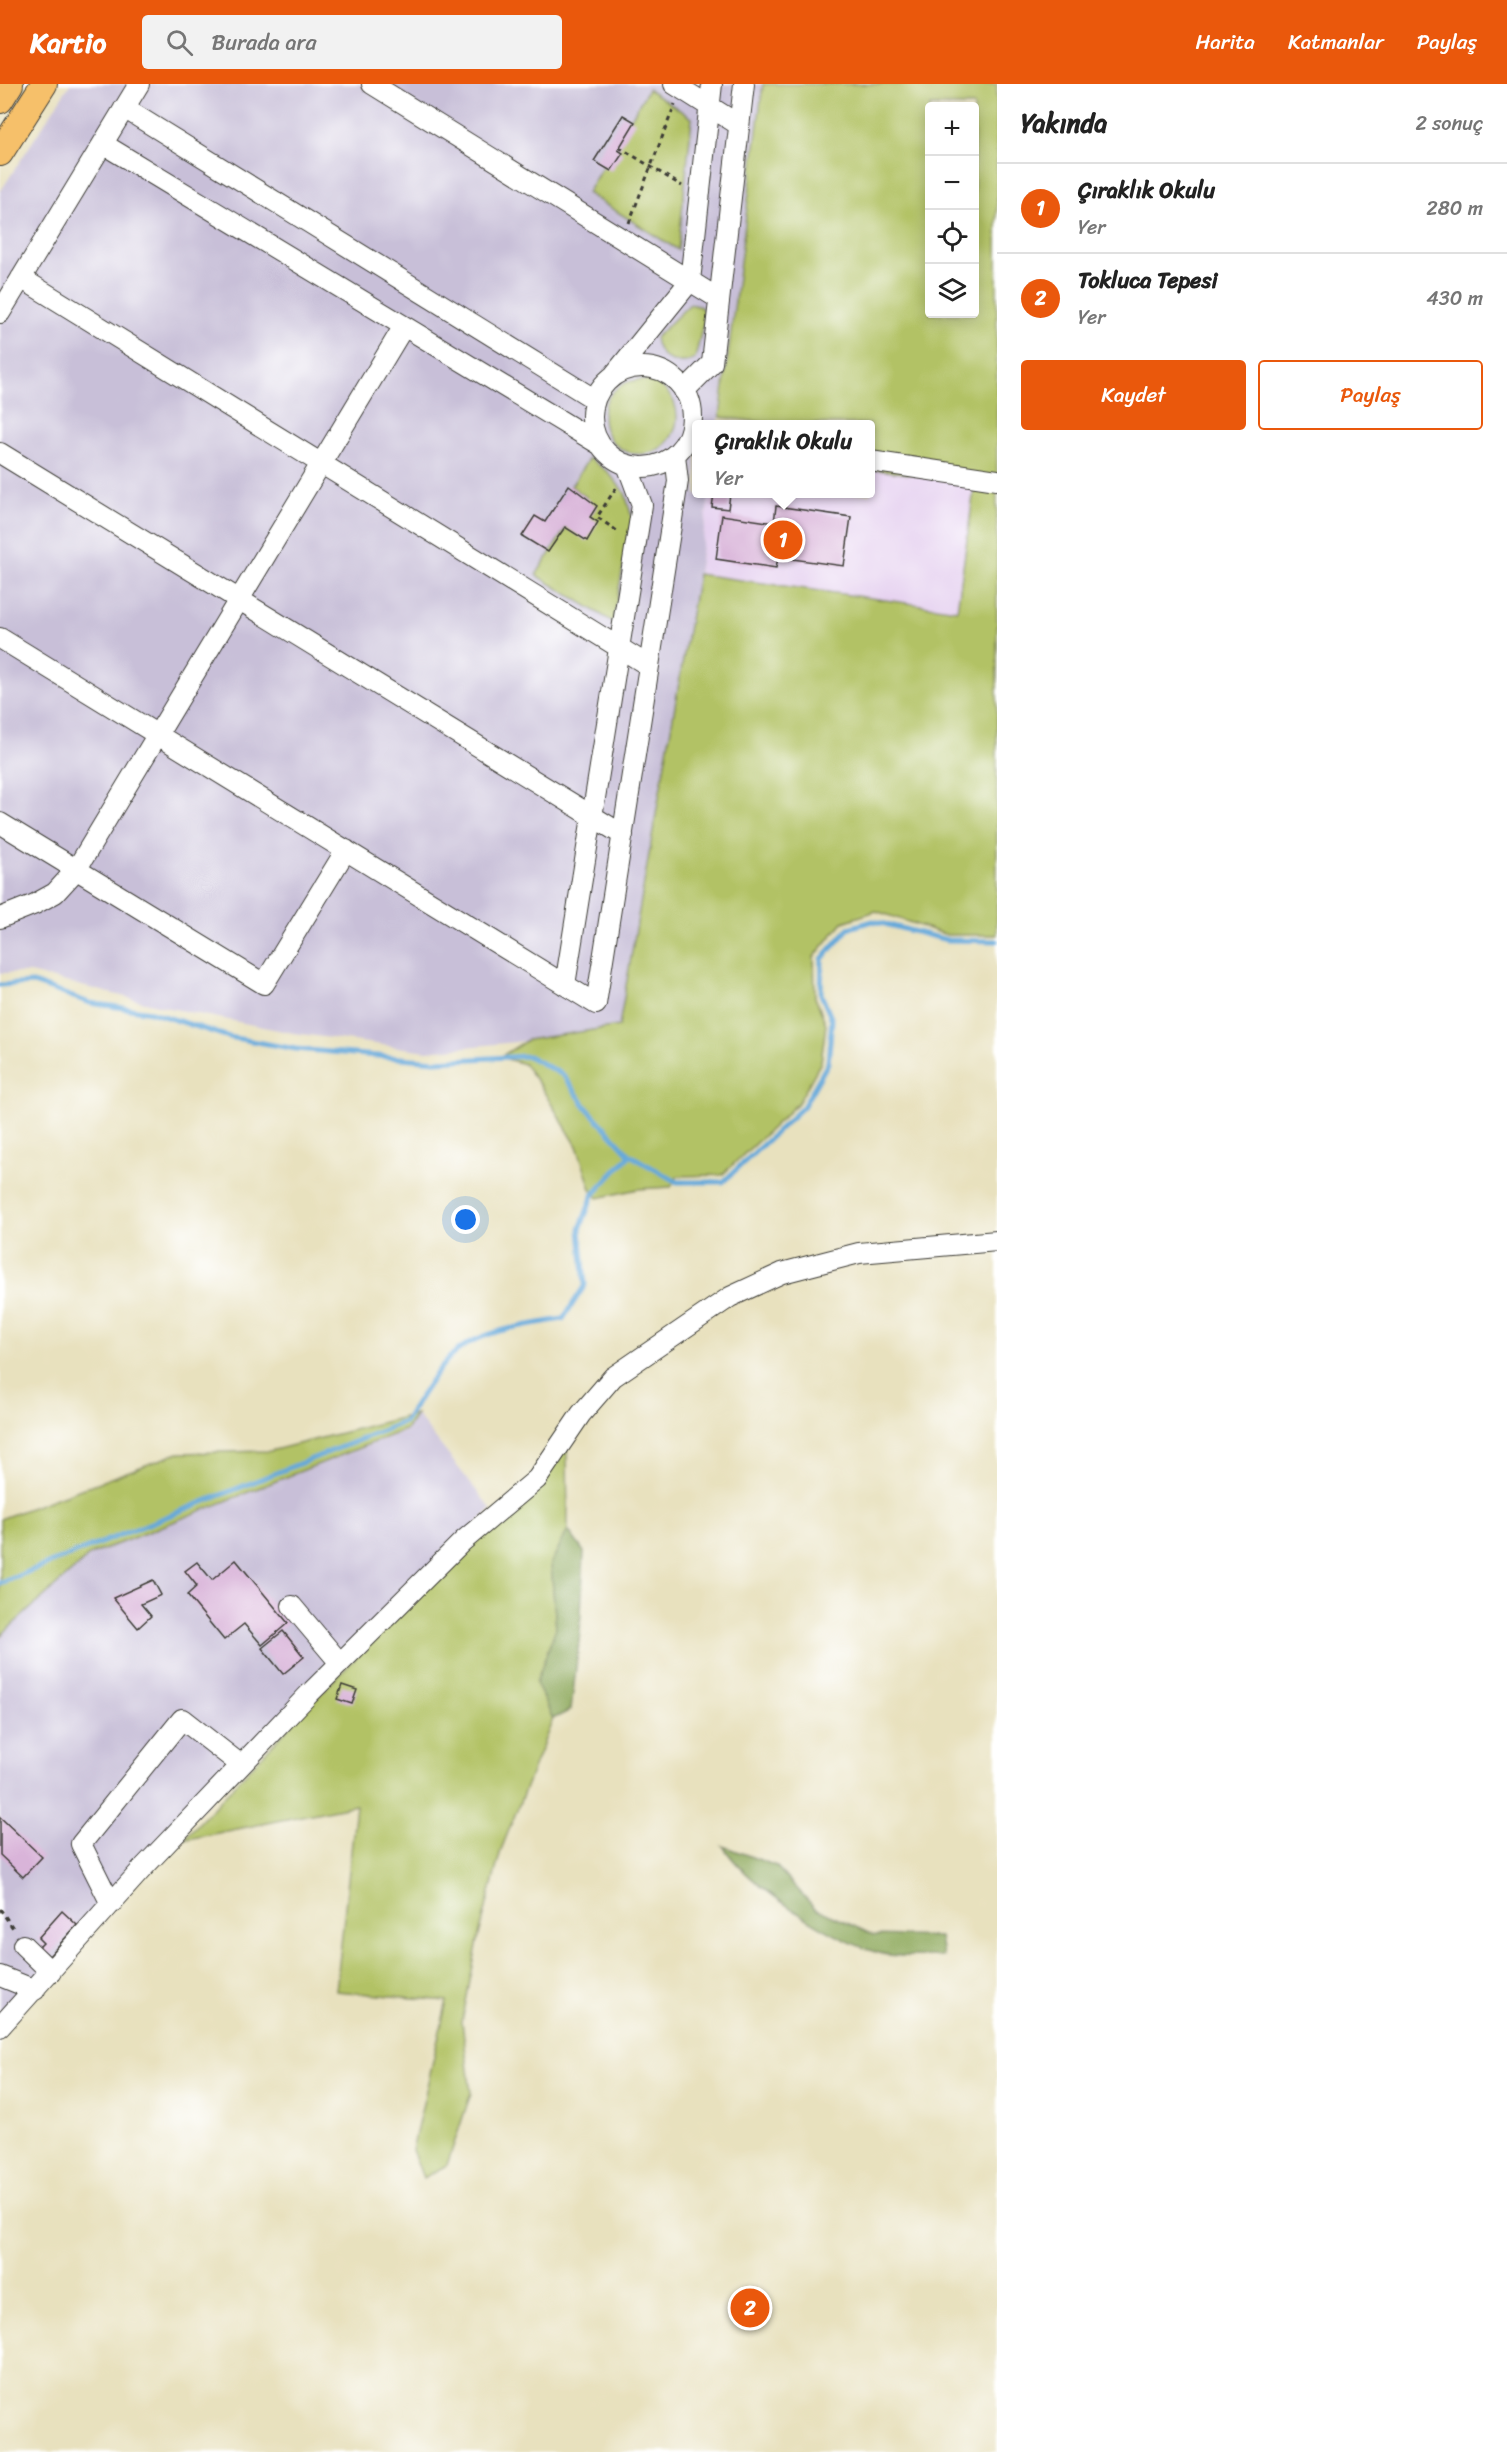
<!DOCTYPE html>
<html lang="tr">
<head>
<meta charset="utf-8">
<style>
	body { margin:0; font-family:Sriracha,sans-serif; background:#f2f2f2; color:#222 }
	.controls { position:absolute; right:18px; top:18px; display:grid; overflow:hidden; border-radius:6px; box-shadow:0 3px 15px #0003 }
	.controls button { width:54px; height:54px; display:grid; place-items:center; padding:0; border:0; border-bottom:2px solid #e0e0e0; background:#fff; color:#222; font:30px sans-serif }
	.you { position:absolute; left:466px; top:1136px; width:21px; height:21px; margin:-15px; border:4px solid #fff; border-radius:50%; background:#1a73e8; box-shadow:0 0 0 9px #1a73e833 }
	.badge { display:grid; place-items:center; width:39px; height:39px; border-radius:50%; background:#ea580c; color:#fff; font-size:20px; font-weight:700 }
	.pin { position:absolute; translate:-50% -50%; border:3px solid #fff; box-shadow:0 2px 6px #0006 }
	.popup { position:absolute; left:692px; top:336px; width:183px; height:78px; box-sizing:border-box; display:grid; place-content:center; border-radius:6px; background:#fff; filter:drop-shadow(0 2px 4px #0005); font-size:20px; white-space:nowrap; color:#767676 }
	.popup b { font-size:22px; color:#222 }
	.popup::after { content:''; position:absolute; left:50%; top:100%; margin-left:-12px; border:12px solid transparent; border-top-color:#fff }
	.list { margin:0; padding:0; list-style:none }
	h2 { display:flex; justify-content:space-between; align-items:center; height:78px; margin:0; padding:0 24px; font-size:26px }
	h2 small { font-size:20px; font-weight:400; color:#767676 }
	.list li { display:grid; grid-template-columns:39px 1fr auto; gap:18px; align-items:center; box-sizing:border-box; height:90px; padding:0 24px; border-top:2px solid #e0e0e0 }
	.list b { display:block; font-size:22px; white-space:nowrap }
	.list p { margin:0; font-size:20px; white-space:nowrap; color:#767676 }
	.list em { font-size:20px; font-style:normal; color:#767676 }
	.actions { display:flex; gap:12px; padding:18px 24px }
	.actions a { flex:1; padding:14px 0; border:2px solid #ea580c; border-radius:6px; text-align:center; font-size:21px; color:#ea580c }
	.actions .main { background:#ea580c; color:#fff }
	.icon { flex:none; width:33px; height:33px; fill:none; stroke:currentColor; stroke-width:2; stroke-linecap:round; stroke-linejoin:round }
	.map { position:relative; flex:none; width:997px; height:2368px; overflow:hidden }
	header { display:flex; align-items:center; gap:36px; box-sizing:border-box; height:84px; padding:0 30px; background:#ea580c; color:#fff }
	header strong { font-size:28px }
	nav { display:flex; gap:33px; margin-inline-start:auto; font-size:21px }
	.search { width:420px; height:54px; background:#f2f2f2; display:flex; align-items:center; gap:15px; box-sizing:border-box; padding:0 21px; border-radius:6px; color:#767676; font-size:22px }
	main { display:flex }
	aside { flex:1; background:#fff }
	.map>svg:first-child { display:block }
	.built { fill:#e6d2f0 }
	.industrial { fill:#c8bfd8 }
	.green { fill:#b2c265; stroke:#676f40; stroke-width:1.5; fill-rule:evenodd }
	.forest { fill:#8da85a; stroke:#54623b; stroke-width:1.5 }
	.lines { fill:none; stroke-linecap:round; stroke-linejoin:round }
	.stream { stroke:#65a9da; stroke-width:5 }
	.building { fill:#d9b4d9 }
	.minor-casing { stroke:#3b3a34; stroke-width:22 }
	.major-casing { stroke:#3b3a34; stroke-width:28 }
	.path { stroke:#3b3a34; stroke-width:3; stroke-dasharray:4.5 4.5; stroke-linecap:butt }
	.minor { stroke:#fff; stroke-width:20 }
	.major { stroke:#f6c06b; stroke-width:26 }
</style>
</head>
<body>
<header>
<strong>Kartio</strong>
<div class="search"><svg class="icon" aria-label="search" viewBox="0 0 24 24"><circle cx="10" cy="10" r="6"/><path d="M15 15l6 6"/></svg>Burada ara</div>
<nav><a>Harita</a><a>Katmanlar</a><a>Paylaş</a></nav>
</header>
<main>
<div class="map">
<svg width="997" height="2368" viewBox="0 0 997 2368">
	<rect width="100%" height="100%" fill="#fff"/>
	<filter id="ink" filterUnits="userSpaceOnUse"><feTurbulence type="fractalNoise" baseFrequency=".0167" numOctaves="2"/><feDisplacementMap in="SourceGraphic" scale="12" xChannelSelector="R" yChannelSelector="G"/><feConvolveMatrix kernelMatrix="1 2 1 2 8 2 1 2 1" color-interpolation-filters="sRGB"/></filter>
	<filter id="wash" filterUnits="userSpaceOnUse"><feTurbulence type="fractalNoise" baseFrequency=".008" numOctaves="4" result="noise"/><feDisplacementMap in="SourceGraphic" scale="24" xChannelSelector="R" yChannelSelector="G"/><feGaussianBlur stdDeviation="1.35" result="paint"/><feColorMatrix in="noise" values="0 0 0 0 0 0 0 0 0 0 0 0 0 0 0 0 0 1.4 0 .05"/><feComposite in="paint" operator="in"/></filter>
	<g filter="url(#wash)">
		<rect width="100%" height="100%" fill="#e8e1be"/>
		<!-- built -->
		<path class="built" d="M 870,385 L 975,398 L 957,526 L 698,490 L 709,410 L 870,410 Z"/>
		<!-- industrial -->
		<path class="industrial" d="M 70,0 L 763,0 L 718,340 L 696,340 L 696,410 L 709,410 L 698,490 L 619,942 L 516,958 L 427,967 L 293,949 L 169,924 L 30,889 L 0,889 L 0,108 Z
			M 416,1330 L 491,1425 L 0,1935 L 0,1552 L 90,1471 L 407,1346 Z"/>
		<!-- green -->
		<path class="green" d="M 763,0 L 997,0 L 997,851 L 947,851 L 876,827 L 843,838 L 814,873 L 815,913 L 826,940 L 821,978 L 798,1019 L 722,1091 L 678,1092 L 671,1103 L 638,1105 L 598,1114 L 591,1105 L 577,1062 L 541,1003 L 524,980 L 500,973 L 527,956 L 619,942 L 698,490 L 957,526 L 975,398 L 870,385 L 870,340 L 775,340 L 720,333 ZM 930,22 L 974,22 L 974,230 L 930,230 Z
			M 648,5 L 692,34 L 678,166 L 587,109 Z
			M 690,220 L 701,223 L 705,232 L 695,275 C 676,283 658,276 655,254 Z
			M603 333a37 37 0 1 1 74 0a37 37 0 1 1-74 0Z
			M 589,374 L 608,388 L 625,409 L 632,434 L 613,538 L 536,491 L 586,413 L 571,402 Z
			M 416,1330 L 407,1345 L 90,1471 L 0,1552 L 0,1435 L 178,1369 L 270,1367 Z
			M 567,1362 L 568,1446 L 551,1479 L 556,1544 L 536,1599 L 553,1635 L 501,1766 L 479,1851 L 462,1938 L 471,2009 L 447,2081 L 423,2094 L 412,2066 L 447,1917 L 336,1907 L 356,1721 L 183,1756 L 320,1610 Z"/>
		<!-- forest -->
		<path class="forest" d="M 568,1446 L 584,1468 L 580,1550 L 571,1626 L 553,1635 L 536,1599 L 556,1544 L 551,1479 Z
			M 723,1762 L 776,1782 L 815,1824 L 873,1851 L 940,1853 L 943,1872 C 925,1872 890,1874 875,1868 C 829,1853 748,1802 723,1762 Z"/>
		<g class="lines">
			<!-- stream -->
			<path class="stream" d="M 0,901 L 33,899 L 90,919 L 151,928 L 229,953 L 296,965 L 435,977 L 528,972 L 563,991 L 587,1024 L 630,1071
				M 0,1499 L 404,1338 C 418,1318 438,1281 457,1267 C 485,1245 529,1241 563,1235 L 585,1201 L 580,1145 L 593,1111 L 630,1071 L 677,1098 L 723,1098 L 803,1023 L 828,979 L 832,936 L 821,910 L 822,875 L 849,844 L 873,837 L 947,856 L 997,857"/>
		</g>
		<g id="blocks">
			<!-- building -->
			<path class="building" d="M 623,31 L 635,38 L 618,66 L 623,69 L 611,87 L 594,77 Z
				M 569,401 L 597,422 L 590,433 L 598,438 L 587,457 L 565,443 L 548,468 L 522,452 L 535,432 L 545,438 Z
				M 714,410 L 730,410 L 728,425 L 712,423 Z
				M 776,422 L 851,433 L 844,482 L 778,473 L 776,484 L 716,475 L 722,431 L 774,439 Z
				M 236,1476 L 288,1539 L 262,1561 L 244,1540 L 224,1556 L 187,1511 L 197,1502 L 185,1487 L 197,1478 L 212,1496 Z
				M 153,1496 L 161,1511 L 141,1520 L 151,1532 L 138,1544 L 113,1514 Z
				M 283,1547 L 304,1573 L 283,1590 L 262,1564 Z
				M 342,1601 L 357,1606 L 352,1620 L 337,1615 Z
				M 0,1733 L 42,1773 L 23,1793 L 0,1771 Z
				M 62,1827 L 77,1841 L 49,1872 L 39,1863 L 43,1859 L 38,1854 Z"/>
		</g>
	</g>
	<g filter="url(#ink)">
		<use href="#blocks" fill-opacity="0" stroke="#3b3a34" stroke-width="1.5"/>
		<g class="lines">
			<!-- minor casing -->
			<g class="minor-casing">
				<path id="minor" d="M 372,0 L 719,215
					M 674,0 L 739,41
					M 124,24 L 594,315
					M 103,60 L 599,360
					M 21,194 L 649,582
					M 0,229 L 139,0
					M592 333a50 50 0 1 1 100 0a50 50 0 1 1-100 0Z
					M 614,291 L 690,197 L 712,0
					M 684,307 L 712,279 L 744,0
					M 0,369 L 623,751
					M 870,377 L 997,396
					M 0,554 L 596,920 L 678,397 L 675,371
					M 0,739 L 264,900 L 346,766
					M 0,834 L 35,820 L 55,809 L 76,786 L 404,242
					M 565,901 L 642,421 L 627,381
					M 292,1522 L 340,1579
					M 111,1820 L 81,1760 L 182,1635 L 241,1681
					M 23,1861 L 51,1888
					M 0,1892 L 35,1906
					M 0,1943 L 142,1785 L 309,1610 L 463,1457 L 537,1395 L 581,1330 L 613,1293 L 730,1213 L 782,1189 L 859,1169 L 997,1157"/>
			</g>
			<!-- major casing -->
			<g class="major-casing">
				<path id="major" d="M 0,16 L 10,0
					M 0,69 L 44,0"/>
			</g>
			<!-- path -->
			<path class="path" d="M 619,63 L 682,102
				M 629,139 L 675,20
				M 616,404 L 597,433 L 620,449
				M 0,1825 L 15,1847"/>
			<!-- minor -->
			<use href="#minor" class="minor"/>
			<!-- major -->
			<use href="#major" class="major"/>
		</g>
	</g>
</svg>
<div class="controls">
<button>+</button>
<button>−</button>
<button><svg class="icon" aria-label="locate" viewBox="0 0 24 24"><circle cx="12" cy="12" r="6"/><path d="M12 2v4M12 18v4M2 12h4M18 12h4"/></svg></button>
<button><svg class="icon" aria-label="layers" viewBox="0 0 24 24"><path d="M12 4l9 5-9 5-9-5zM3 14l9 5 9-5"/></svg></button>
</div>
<div class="you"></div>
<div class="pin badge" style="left:783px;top:456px">1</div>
<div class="popup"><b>Çıraklık Okulu</b>Yer</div>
<div class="pin badge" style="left:750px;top:2224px">2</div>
</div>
<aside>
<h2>Yakında<small>2 sonuç</small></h2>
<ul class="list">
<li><span class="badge">1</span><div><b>Çıraklık Okulu</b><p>Yer</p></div><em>280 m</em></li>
<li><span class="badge">2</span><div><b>Tokluca Tepesi</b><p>Yer</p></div><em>430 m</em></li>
</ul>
<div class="actions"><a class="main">Kaydet</a><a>Paylaş</a></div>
</aside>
</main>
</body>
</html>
